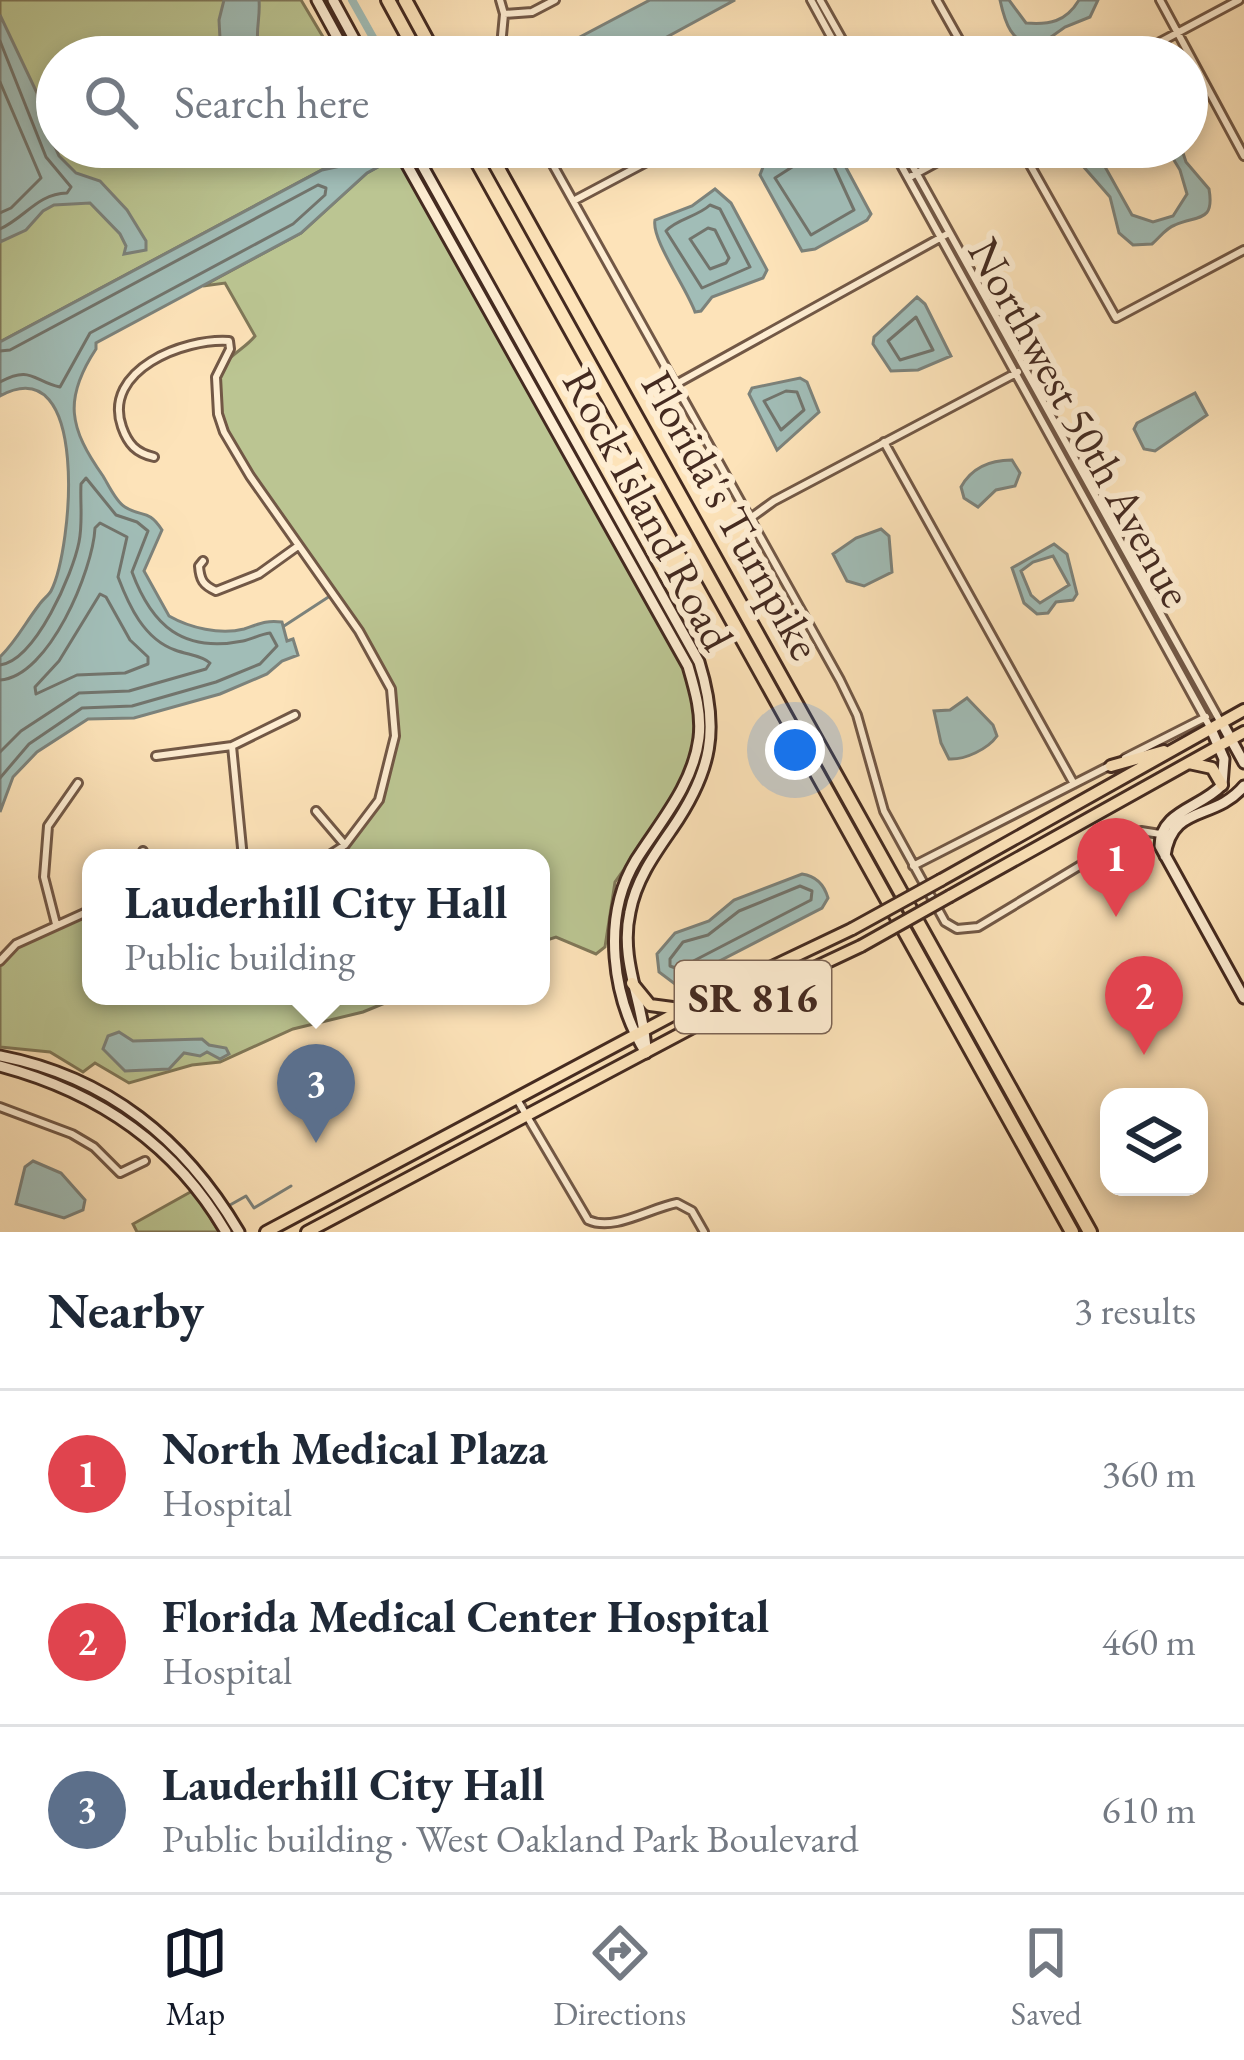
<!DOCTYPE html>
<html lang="en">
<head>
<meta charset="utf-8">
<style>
	body { margin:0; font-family:"EB Garamond",serif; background:#f2f2f3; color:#1f2937 }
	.controls { position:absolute; right:36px; bottom:36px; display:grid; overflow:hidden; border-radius:24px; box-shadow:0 6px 18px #0003 }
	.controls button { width:108px; height:108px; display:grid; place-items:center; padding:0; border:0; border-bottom:3px solid #e0e1e3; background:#fff; color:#1f2937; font:60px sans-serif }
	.you { position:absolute; left:795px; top:750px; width:42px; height:42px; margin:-30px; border:9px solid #fff; border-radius:50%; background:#1a73e8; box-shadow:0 0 0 18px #1a73e833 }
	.badge { display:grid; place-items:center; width:78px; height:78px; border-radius:50%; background:#111827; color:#fff; font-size:39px; font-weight:700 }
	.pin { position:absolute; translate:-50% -99px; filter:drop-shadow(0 3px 6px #0008) }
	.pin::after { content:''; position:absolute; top:63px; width:42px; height:36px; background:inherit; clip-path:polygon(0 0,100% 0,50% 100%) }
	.popup { position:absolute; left:82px; top:849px; width:468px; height:156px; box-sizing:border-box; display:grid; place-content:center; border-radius:24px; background:#fff; filter:drop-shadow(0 3px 9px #0005); font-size:39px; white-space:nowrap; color:#747a83 }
	.popup b { font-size:45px; color:#1f2937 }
	.popup::after { content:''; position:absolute; left:50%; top:100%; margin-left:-24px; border:24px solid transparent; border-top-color:#fff }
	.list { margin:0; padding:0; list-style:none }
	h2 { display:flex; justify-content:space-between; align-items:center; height:156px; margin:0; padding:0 48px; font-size:51px }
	h2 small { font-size:39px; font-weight:400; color:#747a83 }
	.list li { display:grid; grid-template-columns:78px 1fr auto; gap:36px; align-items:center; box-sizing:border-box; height:168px; padding:0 48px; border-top:3px solid #e0e1e3 }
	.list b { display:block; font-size:45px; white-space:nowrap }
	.list p { margin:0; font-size:39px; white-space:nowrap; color:#747a83 }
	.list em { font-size:39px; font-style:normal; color:#747a83 }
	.icon { flex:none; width:66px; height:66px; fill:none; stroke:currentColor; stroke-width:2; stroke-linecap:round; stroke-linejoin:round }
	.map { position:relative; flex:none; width:1244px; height:1232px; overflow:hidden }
	.search { position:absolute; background:#fff; box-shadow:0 6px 18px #0003; left:36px; right:36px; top:36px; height:132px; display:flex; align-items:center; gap:30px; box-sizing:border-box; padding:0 42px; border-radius:66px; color:#747a83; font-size:45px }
	.sheet { height:660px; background:#fff }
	nav { display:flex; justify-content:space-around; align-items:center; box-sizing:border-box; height:168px; border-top:3px solid #e0e1e3; background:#fff; font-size:33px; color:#747a83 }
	nav a { display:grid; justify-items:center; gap:6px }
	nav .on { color:#111827 }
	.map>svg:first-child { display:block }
	.green { fill:#bbc592; stroke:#807859; stroke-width:3 }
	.water { fill:#a1bdb7; stroke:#7c827b; stroke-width:3; fill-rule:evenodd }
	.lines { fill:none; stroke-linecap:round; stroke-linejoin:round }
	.shore { stroke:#72746c; stroke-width:3 }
	.stream { stroke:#7c827b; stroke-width:3 }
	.canal { stroke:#a1bdb7; stroke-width:8 }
	.street-casing { stroke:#725846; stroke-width:12 }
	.secondary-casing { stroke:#442a20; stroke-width:15 }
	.primary-casing { stroke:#442a20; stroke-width:16 }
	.highway-casing { stroke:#442a20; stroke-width:18 }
	.street { stroke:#feedd2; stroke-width:6 }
	.secondary { stroke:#feedd2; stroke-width:9 }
	.primary { stroke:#fde3b9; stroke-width:10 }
	.highway { stroke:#fde3b9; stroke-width:12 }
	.primary-bridge-casing { stroke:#442a20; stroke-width:16; stroke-linecap:butt }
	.primary-bridge { stroke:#fde3b9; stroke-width:10 }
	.labels { text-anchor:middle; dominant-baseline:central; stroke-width:12; stroke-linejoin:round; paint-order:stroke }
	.shield { fill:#feedd2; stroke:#7c6455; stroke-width:3 }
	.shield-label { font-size:42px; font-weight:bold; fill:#442a20 }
	.street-label { font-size:45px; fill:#442a20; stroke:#feedd2 }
</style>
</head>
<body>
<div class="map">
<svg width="1244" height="1232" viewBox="0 0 1244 1232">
	<rect width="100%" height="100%" fill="#fde3b9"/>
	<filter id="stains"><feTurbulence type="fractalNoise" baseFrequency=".00167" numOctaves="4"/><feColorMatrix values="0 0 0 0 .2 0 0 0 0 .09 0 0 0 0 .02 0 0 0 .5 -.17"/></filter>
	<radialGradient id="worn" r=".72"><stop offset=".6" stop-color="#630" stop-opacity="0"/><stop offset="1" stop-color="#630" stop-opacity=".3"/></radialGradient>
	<!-- green -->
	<path class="green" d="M 0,0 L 301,0 L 335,57 L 57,57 L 57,147 L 381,147 L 359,162 L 322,170 L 0,342 Z
		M 399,155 L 684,666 L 699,719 L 690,762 L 665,811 L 615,882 L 605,947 L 596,954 L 556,937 L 541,942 L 541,858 L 325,858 C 387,819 410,734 382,668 C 348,618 197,427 218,375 C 225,356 244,350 255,336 L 225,283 L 203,286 L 301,233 L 367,173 Z
		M 91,910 L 91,996 L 402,996 L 363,1012 L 293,1029 L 220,1062 L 192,1065 L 129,1083 L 95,1063 L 83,1072 L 50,1052 L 0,1047 L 0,961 L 16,944 Z
		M 194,1190 L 219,1232 L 137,1232 L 133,1224 Z"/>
	<!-- water -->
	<path class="water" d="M 224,0 L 259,0 C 261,22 252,36 263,57 L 221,57 L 219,20 Z
		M 650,0 L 735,0 L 630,57 L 542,57 Z
		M 1000,0 L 1009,0 L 1026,23 C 1049,25 1066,22 1079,0 L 1098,0 L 1090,17 L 1065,27 L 1037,47 C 1011,43 1005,23 1000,0 Z
		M 0,15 L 37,93 L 39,110 L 59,156 L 76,173 L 100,181 L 127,210 L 146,241 L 146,250 L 124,254 L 126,246 L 120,234 L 90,203 L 54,205 L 43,211 L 26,230 L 0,242 Z
		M 386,147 L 415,147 L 367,173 L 301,233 L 96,343 L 96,349 C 63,399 69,428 103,476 C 108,484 116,502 125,507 C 142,518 148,508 162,530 L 144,571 L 169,616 C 190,628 220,635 244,629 C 259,624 265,620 282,622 L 287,641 L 293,639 L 298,655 L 282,661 L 267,674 L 220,694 L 134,718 L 88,719 L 37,752 L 13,777 L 0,812 L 0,657 C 17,640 25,623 39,605 C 42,600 49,595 51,591 C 73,548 90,347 0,396 L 0,342 L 322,170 L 359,162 Z
		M 801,147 L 835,147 L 871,214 L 867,220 L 815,249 L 802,251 L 760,175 L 763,167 Z
		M 1083,147 L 1113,147 L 1104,165 L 1132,215 L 1153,222 L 1173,216 L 1187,194 L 1180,170 L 1166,147 L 1181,147 L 1186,162 L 1209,189 C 1215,223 1197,215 1175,225 C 1166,228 1160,237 1152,244 L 1133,245 L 1119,233 L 1110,197 L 1082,165 Z
		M 715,189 L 731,203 L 767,270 L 763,278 L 712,297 L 701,311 L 695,312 C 686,287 651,239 655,220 L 692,206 Z
		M 917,297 L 925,304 L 951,356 L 918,370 L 891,371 L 873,344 L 874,337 Z
		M 800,378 L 807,382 L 819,412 L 777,450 L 749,394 L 752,388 Z
		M 1195,393 L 1207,415 L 1155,451 L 1144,449 L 1134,429 L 1137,423 Z
		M 1012,460 L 1020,473 L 1015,486 L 996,490 L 978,507 L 964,498 L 961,487 C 972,467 990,460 1012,460 Z
		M 881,529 L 889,536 L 892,572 L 864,586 L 847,581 L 833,554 L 856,538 Z
		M 1054,544 L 1067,554 L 1077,594 L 1073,600 L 1056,602 L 1048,613 L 1037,614 L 1024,603 L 1012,568 ZM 1053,556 L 1069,585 L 1040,603 L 1031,595 L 1021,571 L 1033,562 Z
		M 967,698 L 993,725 L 997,736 C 988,749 965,760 949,759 L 941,743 L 934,711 L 950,710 Z
		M 802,874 C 816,876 824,884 828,898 L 822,908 L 675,984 L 659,972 L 657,954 L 675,933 L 709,921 L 734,900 Z
		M 119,1032 L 133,1041 L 202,1039 L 209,1045 L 226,1048 L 229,1054 L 220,1059 L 207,1052 L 200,1056 L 184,1053 L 169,1069 L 125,1071 L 103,1049 L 108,1036 Z
		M 33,1161 L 61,1173 L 85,1200 L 83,1210 L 64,1218 L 16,1204 L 25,1167 Z"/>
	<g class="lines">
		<!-- shore -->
		<path class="shore" d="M 0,41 L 46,157 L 71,187 L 67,193 C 37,194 26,217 0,229
			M 0,82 L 41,178 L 11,208 L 0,213
			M 807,147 L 803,160 L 775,178 L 811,235 L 854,210 L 825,147
			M 710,205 L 720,209 L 750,267 L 702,288 L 666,231 C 676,219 697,217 710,205 Z
			M 708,228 L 715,230 L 729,258 L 726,263 L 710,269 L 690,239 Z
			M 916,317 L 933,350 L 900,360 L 888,341 Z
			M 0,351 L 10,350 L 318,185 L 326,188 L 325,195 L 293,224 L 90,333 L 60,387 C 33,381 31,365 0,382
			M 786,391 L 797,392 L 804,410 L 781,430 L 764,401 Z
			M 100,594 L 106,597 L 130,640 L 148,657 L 148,664 L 125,673 L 77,675 L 36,694 L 35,687 L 59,661 Z
			M 0,665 C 36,660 73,573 79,542 C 83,523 80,502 81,484 L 86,478 L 116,515 L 137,522 L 148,531 L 132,572 C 152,626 183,653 243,641 C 252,639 261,634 270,633 L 277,646 L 260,664 L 216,682 L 132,706 L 82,708 L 29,744 L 0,778
			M 0,680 C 49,677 93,570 95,528 L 100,523 L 127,537 L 118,577 C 129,606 144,639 175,650 C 188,655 201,655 210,663 L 206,669 L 129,691 L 79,693 L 21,731 L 0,752
			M 800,886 L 812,891 L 811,900 L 678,969 L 670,966 L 670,959 L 683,942 L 708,935 L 739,911 Z"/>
		<!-- stream -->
		<path class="stream" d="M 284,626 L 333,594
			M 230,1205 L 246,1196 L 254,1208 L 291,1186"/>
		<!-- canal -->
		<path class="canal" d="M 352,0 L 384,57"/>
		<!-- street casing -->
		<g class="street-casing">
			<path id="street" d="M 500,0 L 504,14 L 500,57
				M 811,0 L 842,57
				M 820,0 L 852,57
				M 937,0 L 969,57
				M 1160,0 L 1244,156
				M 504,14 L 532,12 L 555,0
				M 1132,57 L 1239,0
				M 543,147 L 840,680 L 857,715 L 884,811 L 945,922 L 957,929 L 978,927 L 1129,836 L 1141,831 L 1160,834
				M 891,147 L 1211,729
				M 902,147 L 1220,721
				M 1020,147 L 1116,318 L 1244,250
				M 908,178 L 965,147
				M 575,200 L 675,147
				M 678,383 L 949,233
				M 884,442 L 1074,784
				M 154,457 C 136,453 128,444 122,427 C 102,370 184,338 229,341 L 230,349 L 216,377 L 218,414 L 224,432 L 250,476 L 359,631 L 391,689 L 395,736 L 379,800 L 345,845 L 325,858
				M 752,517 L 774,501 L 1018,372
				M 203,561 L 199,566 C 200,580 203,585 216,591 L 259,574 L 298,546
				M 232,746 L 243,858
				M 156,756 L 232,746 L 295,715
				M 1125,758 L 1206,717
				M 316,811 L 345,845
				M 143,851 L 144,858
				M 913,866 L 1113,764
				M 56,924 L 44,877 L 48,826 L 78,783
				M 0,961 L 16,944 L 91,910
				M 518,1101 L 588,1220 C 614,1232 650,1208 677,1203 L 692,1211 L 704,1232
				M 0,1107 L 72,1134 L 94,1147 L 120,1173 L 145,1161"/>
		</g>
		<!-- secondary casing -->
		<g class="secondary-casing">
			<path id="secondary" d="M 317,0 L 348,57
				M 333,0 L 364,57
				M 397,147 L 688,666 C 695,690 702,713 699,738 C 693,785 660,822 636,860 C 601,918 612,998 646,1053
				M 412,147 L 699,662 C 720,729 712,771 672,829 C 654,855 636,880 630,912 C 619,961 644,1003 646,1050
				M 1222,723 L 1244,763
				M 1211,729 L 1224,759 L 1222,785 C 1201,808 1160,811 1160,846 L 1244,998
				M 1165,856 C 1172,803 1214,822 1244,786
				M 0,1056 C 108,1077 184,1139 239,1232
				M 0,1066 C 98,1092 175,1144 226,1232"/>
		</g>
		<!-- primary casing -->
		<g class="primary-casing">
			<path id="primary" d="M 1189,763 L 1212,768 L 1222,785
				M 1111,766 L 1164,751
				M 941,880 L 1244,710
				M 950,896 L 1244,732
				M 632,983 L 650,1005 L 680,1009
				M 266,1232 L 684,1009 L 852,929
				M 307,1232 L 727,1009 L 861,946"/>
		</g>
		<!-- highway casing -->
		<g class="highway-casing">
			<path id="highway" d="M 388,0 L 419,57
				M 405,0 L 436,57
				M 469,147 L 1072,1232
				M 486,147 L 1090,1232"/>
		</g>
		<!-- street -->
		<use href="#street" class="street"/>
		<!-- secondary -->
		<use href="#secondary" class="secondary"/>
		<!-- primary -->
		<use href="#primary" class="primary"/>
		<!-- highway -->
		<use href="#highway" class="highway"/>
		<!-- primary-bridge casing -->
		<g class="primary-bridge-casing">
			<path id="primary-bridge" d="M 852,929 L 941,880
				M 861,946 L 950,896"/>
		</g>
		<!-- primary-bridge -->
		<use href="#primary-bridge" class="primary-bridge"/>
	</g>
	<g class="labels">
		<!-- shield labels -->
		<rect class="shield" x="675" y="961" width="156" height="72" rx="9"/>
		<g class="shield-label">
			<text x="753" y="997">SR 816</text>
		</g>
		<!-- street labels -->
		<g class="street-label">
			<text transform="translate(1081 422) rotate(61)">Northwest 50th Avenue</text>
			<text transform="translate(649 509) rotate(62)">Rock Island Road</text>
			<text transform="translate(732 515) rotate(61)">Florida's Turnpike</text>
		</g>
	</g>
	<rect width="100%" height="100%" filter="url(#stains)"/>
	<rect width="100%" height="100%" fill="url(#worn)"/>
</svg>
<div class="controls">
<button><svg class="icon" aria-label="layers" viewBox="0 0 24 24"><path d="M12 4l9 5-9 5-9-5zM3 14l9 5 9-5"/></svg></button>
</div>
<div class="you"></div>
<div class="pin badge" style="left:1116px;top:917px;background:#e0444e">1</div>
<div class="pin badge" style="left:1144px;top:1055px;background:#e0444e">2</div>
<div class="pin badge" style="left:316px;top:1143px;background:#5c6f8a">3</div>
<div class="popup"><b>Lauderhill City Hall</b>Public building</div>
<div class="search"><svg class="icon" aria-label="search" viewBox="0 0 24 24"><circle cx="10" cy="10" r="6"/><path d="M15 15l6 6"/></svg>Search here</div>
</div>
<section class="sheet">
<h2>Nearby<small>3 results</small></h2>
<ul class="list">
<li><span class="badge" style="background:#e0444e">1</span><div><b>North Medical Plaza</b><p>Hospital</p></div><em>360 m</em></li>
<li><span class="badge" style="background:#e0444e">2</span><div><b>Florida Medical Center Hospital</b><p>Hospital</p></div><em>460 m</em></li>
<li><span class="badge" style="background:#5c6f8a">3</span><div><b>Lauderhill City Hall</b><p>Public building · West Oakland Park Boulevard</p></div><em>610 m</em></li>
</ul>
</section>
<nav>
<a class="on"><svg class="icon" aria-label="map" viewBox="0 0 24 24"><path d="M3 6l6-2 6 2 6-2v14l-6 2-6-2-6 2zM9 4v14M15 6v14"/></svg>Map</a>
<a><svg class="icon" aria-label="directions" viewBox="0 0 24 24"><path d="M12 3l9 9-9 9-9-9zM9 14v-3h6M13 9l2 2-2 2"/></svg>Directions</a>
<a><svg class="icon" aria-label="saved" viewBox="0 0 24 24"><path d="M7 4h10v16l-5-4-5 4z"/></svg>Saved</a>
</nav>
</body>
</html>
